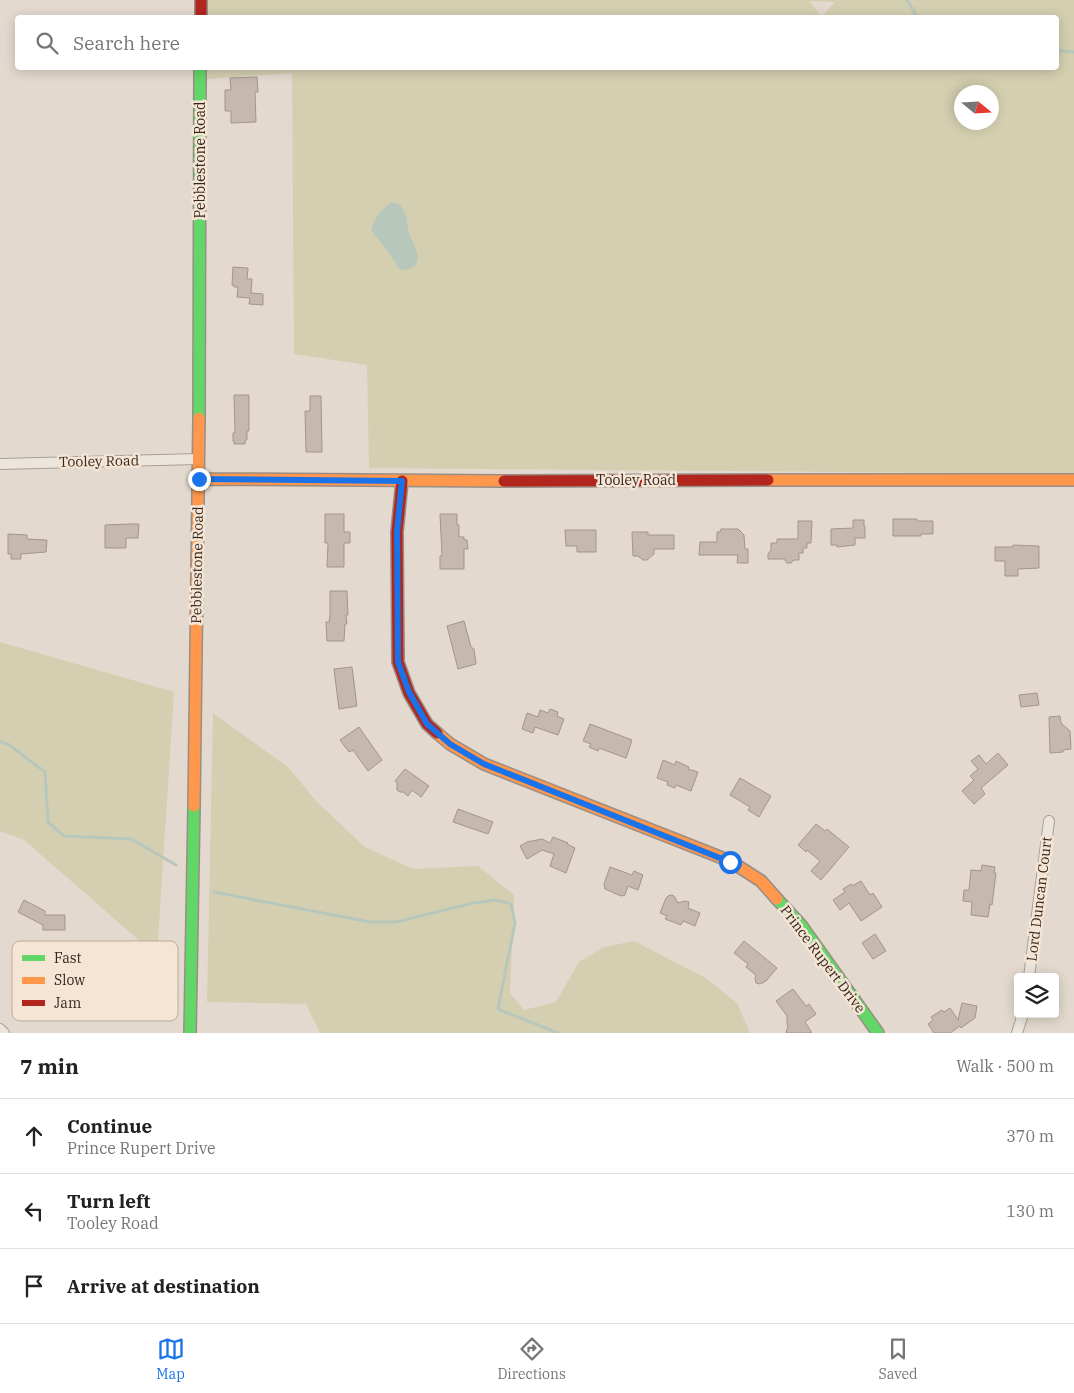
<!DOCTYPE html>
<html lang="en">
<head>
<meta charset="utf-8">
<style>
	body { margin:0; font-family:"IBM Plex Serif",serif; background:#f2f2f2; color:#222 }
	.controls { position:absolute; right:15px; bottom:15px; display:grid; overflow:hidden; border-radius:5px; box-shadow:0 2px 12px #0003 }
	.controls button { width:45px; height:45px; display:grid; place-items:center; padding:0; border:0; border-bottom:1px solid #e0e0e0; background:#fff; color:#222; font:25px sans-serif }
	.compass { position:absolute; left:954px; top:85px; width:45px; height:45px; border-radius:50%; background:#fff; box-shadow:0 2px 12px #0003; rotate:108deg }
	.stop { position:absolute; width:15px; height:15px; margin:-11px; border:4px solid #1a73e8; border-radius:50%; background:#fff }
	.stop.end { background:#1a73e8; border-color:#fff; box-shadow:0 1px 5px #0008 }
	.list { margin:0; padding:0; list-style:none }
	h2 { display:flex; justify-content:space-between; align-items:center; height:65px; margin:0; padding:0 20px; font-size:21px }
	h2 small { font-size:16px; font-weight:400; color:#767676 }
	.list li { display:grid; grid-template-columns:32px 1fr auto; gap:15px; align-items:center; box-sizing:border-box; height:75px; padding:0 20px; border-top:1px solid #e0e0e0 }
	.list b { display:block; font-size:19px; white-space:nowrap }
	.list p { margin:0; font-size:16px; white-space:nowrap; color:#767676 }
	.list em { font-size:16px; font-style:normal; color:#767676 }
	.icon { flex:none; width:28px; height:28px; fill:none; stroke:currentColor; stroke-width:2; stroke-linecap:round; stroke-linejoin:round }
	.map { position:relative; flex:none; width:1074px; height:1033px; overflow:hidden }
	.search { position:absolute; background:#fff; box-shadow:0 2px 12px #0003; left:15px; right:15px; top:15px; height:55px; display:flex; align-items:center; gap:12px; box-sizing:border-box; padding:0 18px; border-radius:5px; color:#767676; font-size:19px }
	.sheet { height:290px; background:#fff }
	nav { display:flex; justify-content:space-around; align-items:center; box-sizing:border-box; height:70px; border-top:1px solid #e0e0e0; background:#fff; font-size:14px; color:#767676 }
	nav a { display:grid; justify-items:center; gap:2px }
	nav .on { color:#1a73e8 }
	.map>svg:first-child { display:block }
	.green { fill:#d5cfb1; fill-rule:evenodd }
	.water { fill:#b8c7bc }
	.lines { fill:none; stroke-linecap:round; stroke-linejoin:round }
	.stream { stroke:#b8c7bc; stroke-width:3 }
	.building { fill:#c6b7af; stroke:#a3958d }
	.street-casing { stroke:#a89f97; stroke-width:12 }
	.fast-casing { stroke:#988e86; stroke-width:14 }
	.slow-casing { stroke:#988e86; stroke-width:14 }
	.jam-casing { stroke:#988e86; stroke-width:14 }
	.street { stroke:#ece5de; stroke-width:10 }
	.fast { stroke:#63d668; stroke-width:11 }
	.slow { stroke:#ff974d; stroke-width:11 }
	.jam { stroke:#b3261e; stroke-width:11 }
	.route { stroke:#1a73e8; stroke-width:6 }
	.labels { text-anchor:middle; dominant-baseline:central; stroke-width:5; stroke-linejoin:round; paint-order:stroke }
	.street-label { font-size:14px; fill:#37261f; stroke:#f4e5d4 }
	.key { fill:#f4e5d4; stroke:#bbac9e; stroke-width:1 }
	.key-label { font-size:14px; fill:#37261f }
</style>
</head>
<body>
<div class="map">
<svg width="1074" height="1033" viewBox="0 0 1074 1033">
	<rect width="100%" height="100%" fill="#e3d9ce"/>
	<!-- green -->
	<path class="green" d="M 208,0 L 1074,0 L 1074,474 L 369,468 L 367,365 L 294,354 L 292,73 L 207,79 L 207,68 L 1056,68 L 1056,18 L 208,18 ZM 810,1 L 834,2 L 835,2 L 821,17 ZM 962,92 L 992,92 L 992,122 L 962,122 Z
		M 0,642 L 174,692 L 157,956 L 24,840 L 0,831 Z
		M 213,713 L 289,768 L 316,801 L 365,847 L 413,869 L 478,866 L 514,895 L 510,993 L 524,1010 L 556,1002 L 579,962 L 604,947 L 634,941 L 706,978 L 737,1003 L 750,1033 L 320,1033 L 306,1004 L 207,1002 Z"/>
	<!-- water -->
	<path class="water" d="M 392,202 L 401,205 L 407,218 L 408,231 L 416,249 L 418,257 L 416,265 L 410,269 L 400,270 L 389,253 L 371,230 C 375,217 381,209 392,202 Z"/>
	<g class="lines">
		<!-- stream -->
		<path class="stream" d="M 907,0 L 918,18
			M 1056,50 L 1074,52
			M 0,742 L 8,744 L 45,772 L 48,822 L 64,836 L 131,839 L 176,865
			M 214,892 L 370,922 L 396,922 L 473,903 L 496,900 L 511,904 L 515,923 L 498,1009 L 558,1033"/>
	</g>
	<!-- building -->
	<path class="building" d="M 257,77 L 258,92 L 255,92 L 256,122 L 231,123 L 231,111 L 225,111 L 225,90 L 231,90 L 230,78 Z
		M 233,267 L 248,268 L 247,279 L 252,279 L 251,293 L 263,294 L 263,305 L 249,304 L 250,298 L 237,297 L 238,287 L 234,287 L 234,285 L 232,285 Z
		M 234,395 L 249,395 L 249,431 L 247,431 L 247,440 L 245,440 L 245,444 L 234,444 L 234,441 L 233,441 L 233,433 L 235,433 Z
		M 310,396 L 321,396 L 322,452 L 306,452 L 305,411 L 310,411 Z
		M 325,514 L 344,514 L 344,532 L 350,532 L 350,543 L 344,543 L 344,567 L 327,567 L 328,543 L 325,543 Z
		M 440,514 L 457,514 L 457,525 L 459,525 L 459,537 L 464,537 L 464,540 L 467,540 L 468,549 L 464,549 L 464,569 L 440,569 L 440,556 L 442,556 Z
		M 893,519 L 917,519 L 917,521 L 933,521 L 933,534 L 921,534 L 921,536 L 893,536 Z
		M 853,520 L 864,520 L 864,526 L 865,526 L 865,538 L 855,538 L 855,545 L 837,547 L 837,545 L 831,545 L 831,529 L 853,528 Z
		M 798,521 L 812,521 L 811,543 L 807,543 L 807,548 L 803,548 L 803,553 L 799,553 L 799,560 L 794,560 L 791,563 L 787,563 L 784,559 L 768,559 L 768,554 L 771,550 L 771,543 L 777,543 L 777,539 L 798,539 Z
		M 129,524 L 139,524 L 138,538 L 126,538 L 126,548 L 105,548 L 105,525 Z
		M 721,529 L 738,529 L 744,535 L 745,549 L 748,549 L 748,563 L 737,563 L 738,555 L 699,555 L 700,542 L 717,542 L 717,532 L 720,532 Z
		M 565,530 L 596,530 L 596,552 L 577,552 L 577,546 L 566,546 Z
		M 632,532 L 648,532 L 648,535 L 674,535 L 674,549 L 654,549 L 654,554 L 647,560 L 643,560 L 638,556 L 633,556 Z
		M 8,534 L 27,535 L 27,539 L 47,540 L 46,552 L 21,554 L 21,559 L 11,559 L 11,554 L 8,554 Z
		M 1013,545 L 1039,546 L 1039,568 L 1018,569 L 1018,576 L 1005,576 L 1005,561 L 995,561 L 995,547 L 1013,547 Z
		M 330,591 L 347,591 L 348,615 L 346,615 L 347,624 L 345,624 L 344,641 L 327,641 L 326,622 L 329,622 L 330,616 Z
		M 464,621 L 471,647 L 474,649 L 476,664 L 458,669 L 447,626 Z
		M 352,667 L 357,706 L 339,709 L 334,669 Z
		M 1037,693 L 1039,705 L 1021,707 L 1019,695 Z
		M 550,709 L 558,712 L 557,716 L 564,719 L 558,735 L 535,727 L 533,733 L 522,729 L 527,713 L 538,717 L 540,710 L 548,713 Z
		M 1060,716 L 1061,723 L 1070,731 L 1071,749 L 1063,750 L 1063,752 L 1050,753 L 1049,717 Z
		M 590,724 L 632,740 L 626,758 L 599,748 L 598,751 L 589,747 L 591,744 L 583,741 Z
		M 359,727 L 382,760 L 368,771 L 353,750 L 349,752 L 340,740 Z
		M 998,753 L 1008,765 L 981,788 L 985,794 L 974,804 L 962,791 L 974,780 L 970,776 L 978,769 L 971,761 L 979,755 L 986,764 Z
		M 663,760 L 675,765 L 676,761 L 689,767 L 688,769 L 698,772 L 691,791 L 676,785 L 675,788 L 667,785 L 668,782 L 657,778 Z
		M 405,769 L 429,786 L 421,797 L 412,790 L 408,796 L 403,792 L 400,792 L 397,790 L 397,782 L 395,781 Z
		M 740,778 L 771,796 L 759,817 L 748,810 L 750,807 L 730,795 Z
		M 458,809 L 493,822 L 488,834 L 453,822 Z
		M 816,824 L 825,831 L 827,829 L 849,847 L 821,880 L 811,871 L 820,861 L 807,850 L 806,852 L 798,845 Z
		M 553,837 L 568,843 L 567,844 L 575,848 L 566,873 L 550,866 L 554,854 L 542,850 L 527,859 L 520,846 L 527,842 L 542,839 L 550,843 Z
		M 982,865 L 995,867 L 994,873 L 996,873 L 992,905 L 990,904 L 988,917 L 971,915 L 972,902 L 963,901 L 964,890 L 969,890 L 971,870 L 981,871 Z
		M 610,867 L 632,875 L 634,871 L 643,875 L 638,890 L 628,886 L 625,895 L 621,896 L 605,889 L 604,884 Z
		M 861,881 L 870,895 L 873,893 L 882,907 L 861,921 L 849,903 L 840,910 L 833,900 L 845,892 L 843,889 L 851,884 L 852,886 Z
		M 671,895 L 674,896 L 678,903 L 685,901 L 689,902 L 688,908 L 700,913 L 695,926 L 683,921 L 681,925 L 665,919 L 667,916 L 660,913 L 666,898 L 668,896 Z
		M 24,900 L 45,911 L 45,915 L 65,915 L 65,930 L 43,930 L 43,925 L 18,912 Z
		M 875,934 L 886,951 L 873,959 L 862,943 Z
		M 744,941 L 777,968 L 766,981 L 760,984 L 756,983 L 755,979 L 756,975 L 746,967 L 748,964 L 734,953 Z
		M 793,989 L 806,1006 L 809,1004 L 816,1014 L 805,1022 L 812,1033 L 786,1033 L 788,1026 L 787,1024 L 787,1016 L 776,1001 Z
		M 962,1003 L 977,1006 L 975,1018 L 961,1028 L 960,1026 L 950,1033 L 934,1033 L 928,1024 L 933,1020 L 931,1017 L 942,1010 L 944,1012 L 950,1008 L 958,1020 Z"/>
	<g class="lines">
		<!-- street casing -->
		<g class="street-casing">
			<path id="street" d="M 0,464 L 199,459
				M 1029,977 L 1049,821
				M 0,1029 L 4,1033
				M 1017,1033 L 1023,1014"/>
		</g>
		<!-- fast casing -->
		<g class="fast-casing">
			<path id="fast" d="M 199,418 L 200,68
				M 777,899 L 801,925 L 878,1033
				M 190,1033 L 194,806"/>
		</g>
		<!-- slow casing -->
		<g class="slow-casing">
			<path id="slow" d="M 199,479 L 504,481
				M 768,480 L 1074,480
				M 437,733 L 450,744 L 484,764 L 730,861 L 761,881 L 777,899
				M 194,806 L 199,418"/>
		</g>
		<!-- jam casing -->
		<g class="jam-casing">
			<path id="jam" d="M 201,0 L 201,18
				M 402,481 L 397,532 L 398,662 L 409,693 L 427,724 L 437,733
				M 504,481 L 768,480"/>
		</g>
		<!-- street -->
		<use href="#street" class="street"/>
		<!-- fast -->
		<use href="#fast" class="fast"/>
		<!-- slow -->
		<use href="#slow" class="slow"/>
		<!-- jam -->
		<use href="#jam" class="jam"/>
	</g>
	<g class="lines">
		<!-- route -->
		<path class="route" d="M 199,479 L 402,481 L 397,532 L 398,662 L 409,692 L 427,724 L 450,744 L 484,764 L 730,862"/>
	</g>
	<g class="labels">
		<!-- street labels -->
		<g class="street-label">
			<text transform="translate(200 160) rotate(-90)">Pebblestone Road</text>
			<text transform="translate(99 461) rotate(-1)">Tooley Road</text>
			<text x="636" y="480">Tooley Road</text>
			<text transform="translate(197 565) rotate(-89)">Pebblestone Road</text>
			<text transform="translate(1039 899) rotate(-83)">Lord Duncan Court</text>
			<text transform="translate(823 959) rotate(53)">Prince Rupert Drive</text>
		</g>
	</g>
	<!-- legend -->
	<rect x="12" y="941" width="166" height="80" rx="8" class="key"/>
	<rect x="22" y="955" width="23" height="6" fill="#63d668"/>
	<rect x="22" y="977" width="23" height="7" fill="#ff974d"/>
	<rect x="22" y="1000" width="23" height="6" fill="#b3261e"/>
	<g class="key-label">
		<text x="54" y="963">Fast</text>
		<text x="54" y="985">Slow</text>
		<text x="54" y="1008">Jam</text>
	</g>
</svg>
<div class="controls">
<button><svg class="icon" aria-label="layers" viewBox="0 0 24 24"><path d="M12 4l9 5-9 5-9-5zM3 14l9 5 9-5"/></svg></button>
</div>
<svg class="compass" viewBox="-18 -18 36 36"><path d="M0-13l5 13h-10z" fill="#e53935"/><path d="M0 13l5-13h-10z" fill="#767676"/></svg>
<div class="stop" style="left:730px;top:862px"></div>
<div class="stop end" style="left:199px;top:479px"></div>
<div class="search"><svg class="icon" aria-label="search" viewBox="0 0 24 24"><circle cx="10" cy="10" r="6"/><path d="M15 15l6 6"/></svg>Search here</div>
</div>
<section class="sheet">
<h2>7 min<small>Walk · 500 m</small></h2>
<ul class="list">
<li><svg class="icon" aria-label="ahead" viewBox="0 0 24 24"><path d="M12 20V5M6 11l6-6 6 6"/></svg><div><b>Continue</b><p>Prince Rupert Drive</p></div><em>370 m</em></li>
<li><svg class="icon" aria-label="left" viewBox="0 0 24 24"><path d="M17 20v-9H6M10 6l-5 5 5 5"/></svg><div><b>Turn left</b><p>Tooley Road</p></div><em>130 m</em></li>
<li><svg class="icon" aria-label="arrive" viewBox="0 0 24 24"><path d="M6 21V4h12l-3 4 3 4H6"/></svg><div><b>Arrive at destination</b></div></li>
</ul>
</section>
<nav>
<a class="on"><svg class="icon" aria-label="map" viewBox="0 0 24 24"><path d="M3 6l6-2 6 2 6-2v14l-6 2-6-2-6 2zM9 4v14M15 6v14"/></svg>Map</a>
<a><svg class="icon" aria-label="directions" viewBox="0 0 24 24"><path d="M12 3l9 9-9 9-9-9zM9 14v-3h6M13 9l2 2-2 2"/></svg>Directions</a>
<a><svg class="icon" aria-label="saved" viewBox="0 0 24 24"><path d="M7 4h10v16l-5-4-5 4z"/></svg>Saved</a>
</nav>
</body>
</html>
